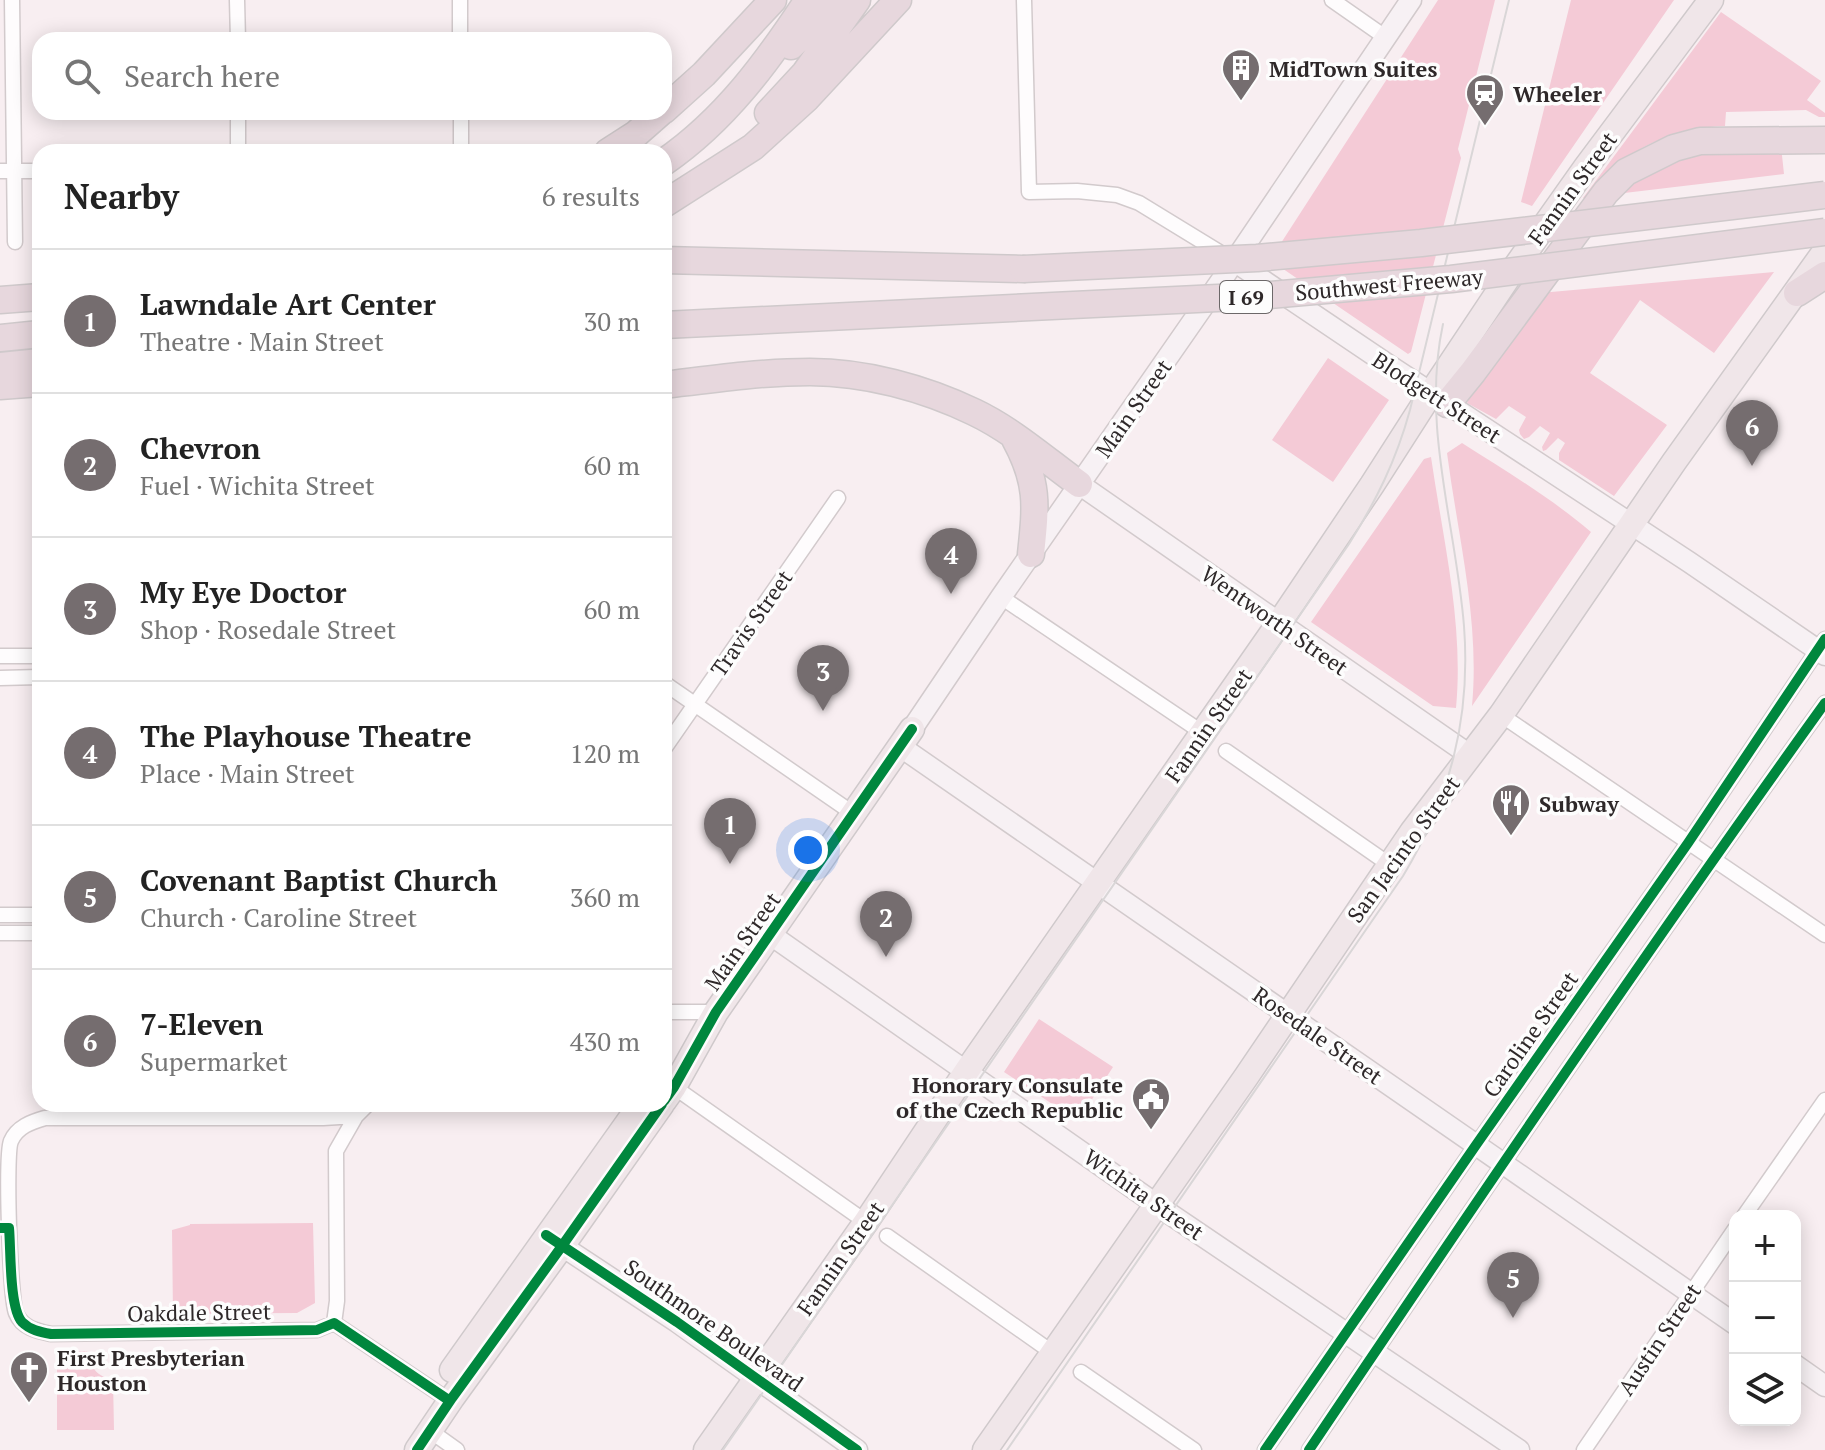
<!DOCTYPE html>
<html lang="en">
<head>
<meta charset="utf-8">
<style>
	body { margin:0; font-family:"PT Serif",serif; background:#f2f2f2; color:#222 }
	.controls { position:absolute; right:24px; bottom:24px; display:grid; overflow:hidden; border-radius:16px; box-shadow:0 4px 20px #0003 }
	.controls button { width:72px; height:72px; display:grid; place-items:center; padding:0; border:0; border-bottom:2px solid #e0e0e0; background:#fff; color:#222; font:40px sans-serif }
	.you { position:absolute; left:808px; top:850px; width:28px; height:28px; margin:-20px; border:6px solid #fff; border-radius:50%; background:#1a73e8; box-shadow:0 0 0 12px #1a73e833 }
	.badge { display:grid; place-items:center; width:52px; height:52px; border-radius:50%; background:#756d6f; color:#fff; font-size:26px; font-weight:700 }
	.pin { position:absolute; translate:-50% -66px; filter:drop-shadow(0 2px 4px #0008) }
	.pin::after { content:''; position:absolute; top:42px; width:28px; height:24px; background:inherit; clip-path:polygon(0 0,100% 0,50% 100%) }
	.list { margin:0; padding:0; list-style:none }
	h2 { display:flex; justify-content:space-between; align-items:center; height:104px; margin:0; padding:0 32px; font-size:34px }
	h2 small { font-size:26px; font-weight:400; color:#767676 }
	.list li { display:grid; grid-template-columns:52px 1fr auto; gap:24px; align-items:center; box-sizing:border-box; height:144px; padding:0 32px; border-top:2px solid #e0e0e0 }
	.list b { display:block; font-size:30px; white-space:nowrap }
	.list p { margin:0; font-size:26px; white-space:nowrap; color:#767676 }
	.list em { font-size:26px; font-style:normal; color:#767676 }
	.icon { flex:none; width:44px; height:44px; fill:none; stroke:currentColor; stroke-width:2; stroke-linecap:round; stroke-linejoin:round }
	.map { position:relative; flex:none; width:1825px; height:1450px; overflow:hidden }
	.search { position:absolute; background:#fff; box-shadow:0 4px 20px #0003; left:32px; top:32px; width:640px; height:88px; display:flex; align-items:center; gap:20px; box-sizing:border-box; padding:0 28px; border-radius:24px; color:#767676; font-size:30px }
	.panel { position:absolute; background:#fff; box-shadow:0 4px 20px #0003; left:32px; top:144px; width:640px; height:968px; border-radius:24px }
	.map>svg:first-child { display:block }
	.green { fill:#f4cad6 }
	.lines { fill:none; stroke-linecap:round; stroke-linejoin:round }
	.street-casing { stroke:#d2cacc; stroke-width:17 }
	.secondary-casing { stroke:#d2cacc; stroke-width:23 }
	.primary-casing { stroke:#cfc9cb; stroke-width:27 }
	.highway-casing { stroke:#cfc9cb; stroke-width:29 }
	.street { stroke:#fefcfd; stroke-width:14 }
	.secondary { stroke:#f7f1f4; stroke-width:20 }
	.primary { stroke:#f0e6e9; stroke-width:24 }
	.highway { stroke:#e7d7dd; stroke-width:26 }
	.tram { stroke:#d9d6d7; stroke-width:2 }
	.highway-bridge-casing { stroke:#cfc9cb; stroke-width:29; stroke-linecap:butt }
	.highway-bridge { stroke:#e7d7dd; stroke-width:26 }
	.cycleway-casing { stroke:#fdfdfd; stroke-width:15 }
	.cycleway { stroke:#00873e; stroke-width:10 }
	.labels { text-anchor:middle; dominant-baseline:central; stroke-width:7; stroke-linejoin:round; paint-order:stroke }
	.shield { fill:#fdfdfd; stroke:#6c6869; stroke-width:2 }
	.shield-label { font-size:20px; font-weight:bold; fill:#2e2829 }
	.poi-label { font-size:22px; font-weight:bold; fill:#2e2829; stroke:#fdfdfd; text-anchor:start }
	.street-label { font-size:22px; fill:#2e2829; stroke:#fdfdfd }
</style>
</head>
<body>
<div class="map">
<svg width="1825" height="1450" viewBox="0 0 1825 1450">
	<rect width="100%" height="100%" fill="#f8eef1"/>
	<!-- green -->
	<path class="green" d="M 1438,0 L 1495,0 L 1458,149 L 1461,158 L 1411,352 L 1408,354 L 1270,260 Z
		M 1571,0 L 1674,0 L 1532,206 L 1521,202 Z
		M 1721,12 L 1821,81 L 1807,100 L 1825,113 L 1825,117 L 1819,117 L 1806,110 L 1726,112 L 1725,126 C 1686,127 1641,142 1613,169 C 1604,178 1596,188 1587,198 L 1583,198 Z
		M 1781,146 L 1784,174 L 1616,194 L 1676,153 Z
		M 1774,272 L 1714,353 L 1640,300 L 1590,373 L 1667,425 L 1614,496 L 1559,460 L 1559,453 L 1565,443 L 1558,438 L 1546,450 L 1543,451 L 1542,447 L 1550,433 L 1540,426 L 1529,437 L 1524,439 L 1520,434 L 1519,430 L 1526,417 L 1509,406 L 1496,419 L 1467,403 L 1472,392 L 1540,293 Z
		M 1328,358 L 1389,400 L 1333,482 L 1272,440 Z
		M 1462,443 C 1506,471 1551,498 1591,532 L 1472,706 C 1480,621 1458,537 1447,453 Z
		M 1431,457 C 1443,540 1464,624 1456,708 L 1433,706 L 1311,622 L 1424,459 Z
		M 1039,1019 L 1113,1067 L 1078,1121 L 1004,1072 Z
		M 313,1223 L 315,1303 L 297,1313 L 173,1314 L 172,1230 L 190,1225 L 190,1224 Z
		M 72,1351 L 87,1351 C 91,1367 96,1377 113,1379 L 114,1430 L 57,1430 L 57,1364 Z"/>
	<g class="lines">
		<!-- street casing -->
		<g class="street-casing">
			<path id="street" d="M 12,0 L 15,242
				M 237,0 L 238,40
				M 460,0 L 460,40
				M 1024,0 L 1029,192 L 1077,191 L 1117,195 L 1139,203 L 1224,255
				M 1332,0 L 1385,37
				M 238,112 L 238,152
				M 461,112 L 461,152
				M 0,171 L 40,171
				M 1001,597 L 1203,733
				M 0,656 L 40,656
				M 0,678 L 40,677
				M 664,683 L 854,814
				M 1501,715 L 1825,935
				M 664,749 L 838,498
				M 1226,751 L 1390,865
				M 0,915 L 40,915
				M 0,933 L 40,933
				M 664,1012 L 716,1012
				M 674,1087 L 866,1222
				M 1744,1216 L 1825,1100
				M 887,1236 L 1053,1353
				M 334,1323 L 317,1330 L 51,1334 C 37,1331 22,1328 16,1313 C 10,1298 5,1154 11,1141 C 17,1127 31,1122 45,1118 L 323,1118 L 356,1116
				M 334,1323 L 337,1301 L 336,1151 L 356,1116 L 368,1104
				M 334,1323 L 450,1401
				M 1081,1372 L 1194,1450
				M 429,1430 L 457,1450
				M 1265,1450 L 1476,1145 L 1688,843 L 1825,639
				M 1309,1450 C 1478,1199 1648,949 1825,703
				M 1584,1450 L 1735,1229"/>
		</g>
		<!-- secondary casing -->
		<g class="secondary-casing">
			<path id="secondary" d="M 1234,261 L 1387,364 L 1689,562 L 1825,655
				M 1079,484 L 1471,756
				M 912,729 L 1001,597 L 1225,275 L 1411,0
				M 901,747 L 1735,1324
				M 771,935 L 1170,1214 L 1519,1450
				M 550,1238 L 677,1322 L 857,1450
				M 1795,1365 L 1825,1386"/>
		</g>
		<!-- primary casing -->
		<g class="primary-casing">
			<path id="primary" d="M 664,1101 L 674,1087 L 716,1012 L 912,729
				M 452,1370 L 641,1104
				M 417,1450 L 452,1398 L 562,1246 L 662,1104
				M 706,1450 L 866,1222 L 966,1072 L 1279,623 L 1372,485 L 1431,393 L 1511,273 L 1586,167 L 1711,0
				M 985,1450 L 1246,1077 L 1412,832 L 1501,715 L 1674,462 L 1825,251"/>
		</g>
		<!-- highway casing -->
		<g class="highway-casing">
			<path id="highway" d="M 791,46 L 837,0
				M 664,110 L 704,74 L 773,0
				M 768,113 L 805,73 L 857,0
				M 608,152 L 636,134 L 661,112
				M 664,162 C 725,120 768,61 808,0
				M 664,204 L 753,147 L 807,98 L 898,0
				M 664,260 L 1023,269
				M 1797,293 L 1825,275
				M 0,300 L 40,297
				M 0,338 L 40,334
				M 0,366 L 40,362
				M 664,385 C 712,379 761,372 810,372 C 865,372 924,388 974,412 C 1012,430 1046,460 1079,484
				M 0,386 L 40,383
				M 1447,404 L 1473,372 L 1606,192 L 1626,172 L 1674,148 L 1700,141 L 1825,140
				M 1015,439 C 1039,483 1036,506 1031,554"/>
		</g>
		<!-- street -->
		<use href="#street" class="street"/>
		<!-- secondary -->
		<use href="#secondary" class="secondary"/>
		<!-- primary -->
		<use href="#primary" class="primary"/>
		<!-- highway -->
		<use href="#highway" class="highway"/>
		<!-- tram -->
		<path class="tram" d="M 723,1450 L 1349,544 C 1376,501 1396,461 1410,410 L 1509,0
			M 1007,1450 L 1403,876 C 1450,798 1471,718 1464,626 C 1456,525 1421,426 1443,324"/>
		<!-- highway-bridge casing -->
		<g class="highway-bridge-casing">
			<path id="highway-bridge" d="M 1023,269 L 1257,258 L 1421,243 L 1825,195
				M 664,325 L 1259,296 L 1451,279 L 1825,232"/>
		</g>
		<!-- highway-bridge -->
		<use href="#highway-bridge" class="highway-bridge"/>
		<!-- cycleway casing -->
		<g class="cycleway-casing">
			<path id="cycleway" d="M 664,1101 L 674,1087 L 716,1012 L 912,729
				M 0,1228 L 9,1228 C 11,1249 9,1307 22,1322 C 30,1330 40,1332 51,1334 L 317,1330 L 334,1323 L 450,1401
				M 546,1235 L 677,1322 L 857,1450
				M 417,1450 L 452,1398 L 562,1246 L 662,1104
				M 1265,1450 L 1476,1145 L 1688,843 L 1825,639
				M 1309,1450 C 1478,1199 1648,949 1825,703"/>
		</g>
		<!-- cycleway -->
		<use href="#cycleway" class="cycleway"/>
	</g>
	<!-- icons -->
	<defs>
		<g id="building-pin" transform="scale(2)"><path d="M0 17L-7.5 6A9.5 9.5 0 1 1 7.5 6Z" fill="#756d6f" stroke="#fdfdfd"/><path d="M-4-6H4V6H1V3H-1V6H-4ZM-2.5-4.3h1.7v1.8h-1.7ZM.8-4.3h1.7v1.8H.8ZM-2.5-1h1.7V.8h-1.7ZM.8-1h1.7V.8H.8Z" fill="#fff"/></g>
		<g id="station-pin" transform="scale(2)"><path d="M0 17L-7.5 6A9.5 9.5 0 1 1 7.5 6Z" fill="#756d6f" stroke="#fdfdfd"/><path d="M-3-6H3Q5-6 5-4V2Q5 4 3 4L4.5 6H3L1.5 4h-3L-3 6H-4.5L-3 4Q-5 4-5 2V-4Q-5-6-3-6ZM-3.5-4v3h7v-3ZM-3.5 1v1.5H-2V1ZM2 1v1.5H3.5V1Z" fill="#fff"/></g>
		<g id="restaurant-pin" transform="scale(2)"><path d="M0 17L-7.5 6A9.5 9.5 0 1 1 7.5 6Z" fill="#756d6f" stroke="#fdfdfd"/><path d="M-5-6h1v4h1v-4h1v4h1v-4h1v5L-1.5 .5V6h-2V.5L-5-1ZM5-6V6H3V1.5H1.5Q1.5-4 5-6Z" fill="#fff"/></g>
		<g id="civic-pin" transform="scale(2)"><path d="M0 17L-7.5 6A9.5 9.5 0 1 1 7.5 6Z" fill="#756d6f" stroke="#fdfdfd"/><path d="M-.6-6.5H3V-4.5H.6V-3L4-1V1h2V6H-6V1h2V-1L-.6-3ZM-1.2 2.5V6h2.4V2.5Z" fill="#fff"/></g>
		<g id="church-pin" transform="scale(2)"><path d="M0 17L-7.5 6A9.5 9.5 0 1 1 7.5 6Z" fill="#756d6f" stroke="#fdfdfd"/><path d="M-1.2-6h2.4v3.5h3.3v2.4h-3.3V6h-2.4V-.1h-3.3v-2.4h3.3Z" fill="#fff"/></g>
	</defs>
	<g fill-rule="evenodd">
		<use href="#building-pin" x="1241" y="68"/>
		<use href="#station-pin" x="1485" y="93"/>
		<use href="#restaurant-pin" x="1511" y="803"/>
		<use href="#civic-pin" x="1151" y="1097"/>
		<use href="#church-pin" x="29" y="1370"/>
	</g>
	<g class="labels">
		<!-- shield labels -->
		<rect class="shield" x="1220" y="281" width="52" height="32" rx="6"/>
		<g class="shield-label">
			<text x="1246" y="297">I 69</text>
		</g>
		<!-- poi labels -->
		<g class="poi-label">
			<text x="1269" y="68">MidTown Suites</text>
			<text x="1513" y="93">Wheeler</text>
			<text x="1539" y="803">Subway</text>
			<text x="1123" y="1084" text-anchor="end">Honorary Consulate<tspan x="1123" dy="25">of the Czech Republic</tspan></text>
			<text x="57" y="1357">First Presbyterian<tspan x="57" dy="25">Houston</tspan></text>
		</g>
		<!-- street labels -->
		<g class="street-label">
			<text transform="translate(1572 188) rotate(-54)">Fannin Street</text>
			<text transform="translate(1389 284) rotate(-5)">Southwest Freeway</text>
			<text transform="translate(1437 397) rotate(33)">Blodgett Street</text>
			<text transform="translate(1133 408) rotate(-55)">Main Street</text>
			<text transform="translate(1275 620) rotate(35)">Wentworth Street</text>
			<text transform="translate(751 623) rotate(-55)">Travis Street</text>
			<text transform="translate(1208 725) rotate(-55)">Fannin Street</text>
			<text transform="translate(1403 849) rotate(-54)">San Jacinto Street</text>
			<text transform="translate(742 941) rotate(-55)">Main Street</text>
			<text transform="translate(1530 1034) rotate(-55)">Caroline Street</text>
			<text transform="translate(1318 1035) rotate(35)">Rosedale Street</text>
			<text transform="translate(1144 1194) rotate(35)">Wichita Street</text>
			<text transform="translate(840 1258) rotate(-55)">Fannin Street</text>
			<text transform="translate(199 1312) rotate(-1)">Oakdale Street</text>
			<text transform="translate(714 1325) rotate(35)">Southmore Boulevard</text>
			<text transform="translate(1659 1339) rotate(-56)">Austin Street</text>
		</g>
	</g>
</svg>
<div class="controls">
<button>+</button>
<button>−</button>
<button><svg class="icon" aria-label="layers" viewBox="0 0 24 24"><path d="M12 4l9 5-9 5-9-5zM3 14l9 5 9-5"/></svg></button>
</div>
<div class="you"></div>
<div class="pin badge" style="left:730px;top:864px">1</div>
<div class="pin badge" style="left:886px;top:957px">2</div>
<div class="pin badge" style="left:823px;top:711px">3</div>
<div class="pin badge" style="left:951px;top:594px">4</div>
<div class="pin badge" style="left:1513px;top:1318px">5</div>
<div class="pin badge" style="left:1752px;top:466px">6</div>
<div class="search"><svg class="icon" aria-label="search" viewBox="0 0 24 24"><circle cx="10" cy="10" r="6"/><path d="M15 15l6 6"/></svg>Search here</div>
<section class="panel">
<h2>Nearby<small>6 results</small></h2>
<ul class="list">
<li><span class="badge">1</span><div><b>Lawndale Art Center</b><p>Theatre · Main Street</p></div><em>30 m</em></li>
<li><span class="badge">2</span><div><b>Chevron</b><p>Fuel · Wichita Street</p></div><em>60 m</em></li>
<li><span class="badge">3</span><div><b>My Eye Doctor</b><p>Shop · Rosedale Street</p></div><em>60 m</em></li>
<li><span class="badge">4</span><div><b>The Playhouse Theatre</b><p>Place · Main Street</p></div><em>120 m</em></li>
<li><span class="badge">5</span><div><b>Covenant Baptist Church</b><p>Church · Caroline Street</p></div><em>360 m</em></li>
<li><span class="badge">6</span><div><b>7-Eleven</b><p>Supermarket</p></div><em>430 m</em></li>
</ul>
</section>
</div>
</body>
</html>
